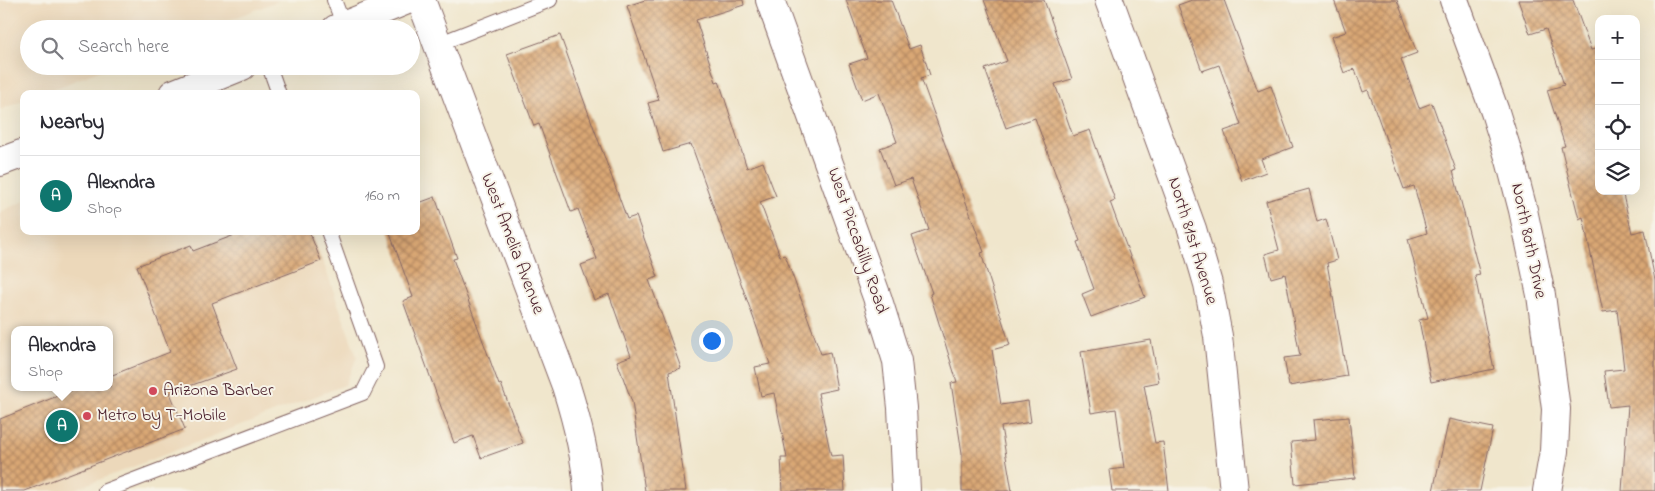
<!DOCTYPE html>
<html lang="en">
<head>
<meta charset="utf-8">
<style>
	body { margin:0; font-family:"Indie Flower",sans-serif; background:#f7f7f7; color:#2b2b33 }
	.controls { position:absolute; right:15px; top:15px; display:grid; overflow:hidden; border-radius:10px; box-shadow:0 5px 20px #0002 }
	.controls button { width:45px; height:45px; display:grid; place-items:center; padding:0; border:0; border-bottom:1px solid #e1e1e2; background:#fff; color:#2b2b33; font:25px sans-serif }
	.you { position:absolute; left:711px; top:340px; width:18px; height:18px; margin:-12px; border:4px solid #fff; border-radius:50%; background:#1a73e8; box-shadow:0 0 0 8px #1a73e833 }
	.badge { display:grid; place-items:center; width:32px; height:32px; border-radius:50%; background:#0f766e; color:#fff; font-size:16px; font-weight:700 }
	.pin { position:absolute; translate:-50% -50%; border:2px solid #fff; box-shadow:0 1px 5px #0006 }
	.popup { position:absolute; left:11px; top:326px; width:102px; height:65px; box-sizing:border-box; display:grid; place-content:center; border-radius:10px; background:#fff; filter:drop-shadow(0 1px 4px #0005); font-size:16px; white-space:nowrap; color:#7c7c81 }
	.popup b { font-size:19px; color:#2b2b33 }
	.popup::after { content:''; position:absolute; left:50%; top:100%; margin-left:-10px; border:10px solid transparent; border-top-color:#fff }
	.list { margin:0; padding:0; list-style:none }
	h2 { display:flex; justify-content:space-between; align-items:center; height:65px; margin:0; padding:0 20px; font-size:21px }
	h2 small { font-size:16px; font-weight:400; color:#7c7c81 }
	.list li { display:grid; grid-template-columns:32px 1fr auto; gap:15px; align-items:center; box-sizing:border-box; height:80px; padding:0 20px; border-top:1px solid #e1e1e2 }
	.list b { display:block; font-size:19px; white-space:nowrap }
	.list p { margin:0; font-size:16px; white-space:nowrap; color:#7c7c81 }
	.list em { font-size:16px; font-style:normal; color:#7c7c81 }
	.icon { flex:none; width:28px; height:28px; fill:none; stroke:currentColor; stroke-width:2; stroke-linecap:round; stroke-linejoin:round }
	.map { position:relative; flex:none; width:1655px; height:491px; overflow:hidden }
	.search { position:absolute; background:#fff; box-shadow:0 5px 20px #0002; left:20px; top:20px; width:400px; height:55px; display:flex; align-items:center; gap:12px; box-sizing:border-box; padding:0 18px; border-radius:28px; color:#7c7c81; font-size:19px }
	.panel { position:absolute; background:#fff; box-shadow:0 5px 20px #0002; left:20px; top:90px; width:400px; height:145px; border-radius:10px }
	.map>svg:first-child { display:block }
	.built { fill:#ecd8ba; fill-rule:evenodd }
	.building { fill:url(#building-cross-hatch) }
	.lines { fill:none; stroke-linecap:round; stroke-linejoin:round }
	.service-casing { stroke:#846563; stroke-width:16 }
	.minor-casing { stroke:#846563; stroke-width:30 }
	.secondary-casing { stroke:#846563; stroke-width:30 }
	.service { stroke:#fff; stroke-width:14 }
	.minor { stroke:#fff; stroke-width:28 }
	.secondary { stroke:#fff; stroke-width:28 }
	.poi-dot { fill:#d1495b; stroke:#f7f3e8; stroke-width:2 }
	.labels { text-anchor:middle; dominant-baseline:central; stroke-width:4; stroke-linejoin:round; paint-order:stroke }
	.street-label { font-size:18px; fill:#4a1f2b; stroke:#f7f3e8 }
	.poi-label { font-size:18px; fill:#4a1f2b; stroke:#f7f3e8; text-anchor:start }
</style>
</head>
<body>
<div class="map">
<svg width="1655" height="491" viewBox="0 0 1655 491">
	<defs>
		<pattern id="building-cross-hatch" width="8" height="8" patternUnits="userSpaceOnUse" patternTransform="scale(1.25)"><rect width="8" height="8" fill="#d9a775"/><path d="M0 0l8 8M0 8l8-8" fill="none" stroke="#b28760"/></pattern>
	</defs>
	<rect width="100%" height="100%" fill="#f7f3e8"/>
	<filter id="ink" filterUnits="userSpaceOnUse"><feTurbulence type="fractalNoise" baseFrequency=".02" numOctaves="2"/><feDisplacementMap in="SourceGraphic" scale="10" xChannelSelector="R" yChannelSelector="G"/><feConvolveMatrix kernelMatrix="1 2 1 2 8 2 1 2 1" color-interpolation-filters="sRGB"/></filter>
	<filter id="wash" filterUnits="userSpaceOnUse"><feTurbulence type="fractalNoise" baseFrequency=".0096" numOctaves="4" result="noise"/><feDisplacementMap in="SourceGraphic" scale="20" xChannelSelector="R" yChannelSelector="G"/><feGaussianBlur stdDeviation="1.12" result="paint"/><feColorMatrix in="noise" values="0 0 0 0 0 0 0 0 0 0 0 0 0 0 0 0 0 1.4 0 .05"/><feComposite in="paint" operator="in"/></filter>
	<g filter="url(#wash)">
		<rect width="100%" height="100%" fill="#f0e6cc"/>
		<!-- built -->
		<path class="built" d="M 0,0 L 280,0 L 207,29 L 29,29 L 29,66 L 111,66 L 41,94 L 24,94 L 24,100 L 0,110 Z
			M 24,201 L 24,231 L 312,231 L 357,357 L 345,385 L 70,491 L 0,491 L 0,212 ZM 15,330 L 110,330 L 110,387 L 15,387 Z"/>
		<g id="blocks">
			<!-- building -->
			<path class="building" d="M 645,0 L 743,0 L 744,5 L 696,20 L 716,82 L 719,81 L 747,168 L 763,162 L 776,196 L 760,202 L 780,256 L 785,255 L 821,354 L 830,352 L 837,389 L 818,393 L 831,456 L 843,455 L 845,491 L 783,491 L 781,458 L 787,458 L 774,393 L 761,396 L 755,367 L 770,364 L 691,144 L 663,152 L 648,103 L 659,100 L 627,6 Z
				M 846,0 L 891,0 L 909,49 L 920,45 L 930,75 L 921,78 L 984,252 L 981,253 L 1010,345 L 992,350 L 1001,405 L 1028,401 L 1031,422 L 1001,427 L 1012,491 L 962,491 L 962,453 L 951,383 L 957,382 L 930,294 L 932,293 L 912,236 L 929,230 L 911,179 L 894,185 L 880,148 L 897,142 L 879,93 L 862,100 L 849,64 L 867,58 Z
				M 984,0 L 1044,0 L 1072,79 L 1055,84 L 1073,136 L 1090,130 L 1115,200 L 1110,202 L 1145,297 L 1091,317 L 1082,294 L 1094,289 L 1077,242 L 1080,241 L 1035,118 L 1006,128 L 985,69 L 1007,61 Z
				M 1192,0 L 1224,0 L 1258,91 L 1271,86 L 1293,147 L 1261,159 L 1266,172 L 1242,181 L 1224,131 L 1241,125 L 1219,65 L 1202,71 L 1178,5 Z
				M 1334,0 L 1397,0 L 1417,53 L 1401,59 L 1419,108 L 1432,103 L 1456,170 L 1453,171 L 1480,275 L 1475,276 L 1494,369 L 1431,382 L 1419,320 L 1428,318 L 1408,239 L 1427,233 L 1414,186 L 1404,189 L 1368,90 L 1363,92 L 1355,69 L 1344,73 L 1331,37 L 1346,32 Z
				M 1518,0 L 1573,0 L 1591,50 L 1599,48 L 1599,191 L 1622,191 L 1632,233 L 1645,230 L 1655,280 L 1655,491 L 1622,491 L 1628,405 L 1609,407 L 1604,371 L 1624,369 L 1617,310 L 1603,312 L 1583,217 L 1579,219 L 1561,147 L 1565,146 L 1547,90 L 1564,85 L 1546,29 L 1530,34 Z
				M 560,35 L 627,219 L 636,216 L 658,277 L 649,280 L 681,368 L 669,372 L 686,491 L 645,491 L 632,402 L 617,361 L 631,356 L 609,294 L 594,300 L 581,265 L 597,259 L 578,209 L 571,212 L 539,124 L 534,126 L 507,54 Z
				M 1309,189 L 1317,222 L 1326,219 L 1337,260 L 1327,263 L 1347,376 L 1289,386 L 1284,358 L 1300,356 L 1285,274 L 1271,278 L 1265,254 L 1279,250 L 1266,201 Z
				M 435,197 L 457,258 L 453,259 L 499,385 L 501,384 L 523,443 L 481,458 L 473,436 L 454,443 L 403,301 L 413,297 L 389,231 L 416,231 L 416,204 Z
				M 245,231 L 309,231 L 321,261 L 212,303 L 237,369 L 170,393 L 185,429 L 25,491 L 0,491 L 0,419 L 80,387 L 110,387 L 110,376 L 170,352 L 137,266 L 191,245 L 193,251 Z
				M 1151,340 L 1159,382 L 1144,385 L 1155,443 L 1163,442 L 1169,491 L 1112,491 L 1109,470 L 1124,468 L 1116,409 L 1091,413 L 1081,352 Z
				M 1349,417 L 1355,478 L 1295,484 L 1291,442 L 1315,440 L 1313,420 Z
				M 1449,419 L 1493,428 L 1480,491 L 1433,491 Z"/>
		</g>
	</g>
	<g filter="url(#ink)">
		<use href="#blocks" fill-opacity="0" stroke="#846563" stroke-width="1"/>
		<g class="lines">
			<!-- service casing -->
			<g class="service-casing">
				<path id="service" d="M 334,0 L 344,26
					M 438,44 L 550,0
					M 269,66 L 279,94
					M 105,491 L 363,393 L 376,367 L 328,231"/>
			</g>
			<!-- minor casing -->
			<g class="minor-casing">
				<path id="minor" d="M 421,0 L 566,386 C 577,421 586,455 588,491
					M 770,0 L 877,297 L 897,361 L 902,408 L 906,491
					M 1109,0 L 1192,229 L 1208,284 L 1218,336 L 1234,491
					M 1454,0 L 1495,112 L 1510,160 L 1523,210 L 1541,295 L 1556,409 L 1554,451 L 1547,491"/>
			</g>
			<!-- secondary casing -->
			<g class="secondary-casing">
				<path id="secondary" d="M 336,29 L 407,0
					M 173,94 L 242,66
					M 0,162 L 24,153"/>
			</g>
			<!-- service -->
			<use href="#service" class="service"/>
			<!-- minor -->
			<use href="#minor" class="minor"/>
			<!-- secondary -->
			<use href="#secondary" class="secondary"/>
		</g>
	</g>
	<!-- markers -->
	<g class="poi-dot">
		<circle cx="153" cy="391" r="5"/>
		<circle cx="87" cy="416" r="5"/>
	</g>
	<g class="labels">
		<!-- street labels -->
		<g class="street-label">
			<text transform="translate(857 241) rotate(71)">West Piccadilly Road</text>
			<text transform="translate(1192 241) rotate(73)">North 81st Avenue</text>
			<text transform="translate(1528 241) rotate(78)">North 80th Drive</text>
			<text transform="translate(512 244) rotate(69)">West Amelia Avenue</text>
		</g>
		<!-- poi labels -->
		<g class="poi-label">
			<text x="163" y="391">Arizona Barber</text>
			<text x="97" y="416">Metro by T-Mobile</text>
		</g>
	</g>
</svg>
<div class="controls">
<button>+</button>
<button>−</button>
<button><svg class="icon" aria-label="locate" viewBox="0 0 24 24"><circle cx="12" cy="12" r="6"/><path d="M12 2v4M12 18v4M2 12h4M18 12h4"/></svg></button>
<button><svg class="icon" aria-label="layers" viewBox="0 0 24 24"><path d="M12 4l9 5-9 5-9-5zM3 14l9 5 9-5"/></svg></button>
</div>
<div class="you"></div>
<div class="pin badge" style="left:62px;top:426px">A</div>
<div class="popup"><b>Alexndra</b>Shop</div>
<div class="search"><svg class="icon" aria-label="search" viewBox="0 0 24 24"><circle cx="10" cy="10" r="6"/><path d="M15 15l6 6"/></svg>Search here</div>
<section class="panel">
<h2>Nearby<small></small></h2>
<ul class="list">
<li><span class="badge">A</span><div><b>Alexndra</b><p>Shop</p></div><em>160 m</em></li>
</ul>
</section>
</div>
</body>
</html>
